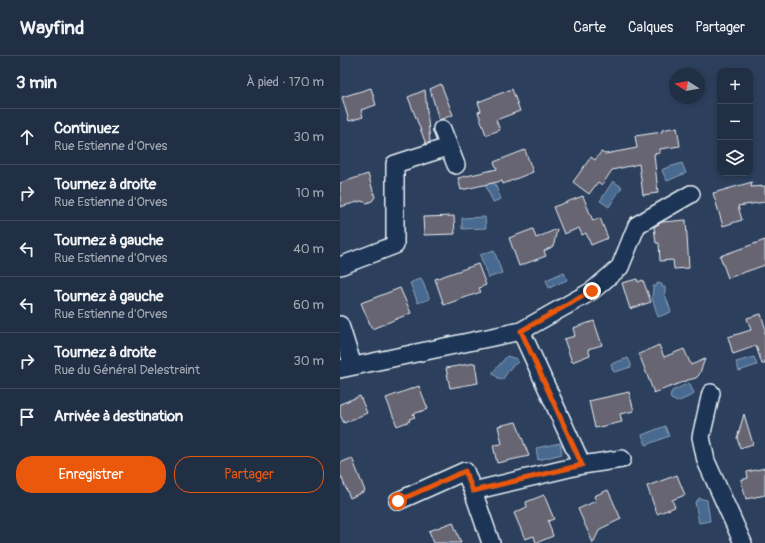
<!DOCTYPE html>
<html lang="fr">
<head>
<meta charset="utf-8">
<style>
	body { margin:0; font-family:Pangolin,sans-serif; background:#2d3b50; color:#f1f3f6 }
	.controls { position:absolute; right:12px; top:12px; display:grid; overflow:hidden; border-radius:8px; box-shadow:0 2px 6px #0003 }
	.controls button { width:36px; height:36px; display:grid; place-items:center; padding:0; border:0; border-bottom:1px solid #3e4a5e; background:#212f45; color:#f1f3f6; font:20px sans-serif }
	.compass { position:absolute; left:329px; top:12px; width:36px; height:36px; border-radius:50%; background:#212f45; box-shadow:0 2px 6px #0003; rotate:281deg }
	.stop { position:absolute; width:12px; height:12px; margin:-9px; border:3px solid #ea580c; border-radius:50%; background:#fff }
	.stop.end { background:#ea580c; border-color:#fff; box-shadow:0 1px 4px #0008 }
	.list { margin:0; padding:0; list-style:none }
	h2 { display:flex; justify-content:space-between; align-items:center; height:52px; margin:0; padding:0 16px; font-size:17px }
	h2 small { font-size:13px; font-weight:400; color:#a2a9b3 }
	.list li { display:grid; grid-template-columns:26px 1fr auto; gap:12px; align-items:center; box-sizing:border-box; height:56px; padding:0 16px; border-top:1px solid #3e4a5e }
	.list b { display:block; font-size:15px; white-space:nowrap }
	.list p { margin:0; font-size:13px; white-space:nowrap; color:#a2a9b3 }
	.list em { font-size:13px; font-style:normal; color:#a2a9b3 }
	.actions { display:flex; gap:8px; padding:12px 16px }
	.actions a { flex:1; padding:9px 0; border:1px solid #ea580c; border-radius:16px; text-align:center; font-size:14px; color:#ea580c }
	.actions .main { background:#ea580c; color:#fff }
	.icon { flex:none; width:22px; height:22px; fill:none; stroke:currentColor; stroke-width:2; stroke-linecap:round; stroke-linejoin:round }
	.map { position:relative; flex:none; width:425px; height:487px; overflow:hidden }
	header { display:flex; align-items:center; gap:24px; box-sizing:border-box; height:56px; padding:0 20px; background:#212f45; border-bottom:1px solid #3e4a5e }
	header strong { font-size:19px }
	nav { display:flex; gap:22px; margin-inline-start:auto; font-size:14px }
	main { display:flex }
	aside { flex:1; background:#212f45 }
	.map>svg:first-child { display:block }
	.water { fill:#4a6b90; stroke:#89a1ba }
	.building { fill:#686572; stroke:#e8f1f8 }
	.lines { fill:none; stroke-linecap:round; stroke-linejoin:round }
	.minor-casing { stroke:#e8f1f8; stroke-width:20 }
	.minor { stroke:#1d3557; stroke-width:17 }
	.route { stroke:#ea580c; stroke-width:5 }
</style>
</head>
<body>
<header>
<strong>Wayfind</strong>
<nav><a>Carte</a><a>Calques</a><a>Partager</a></nav>
</header>
<main>
<aside>
<h2>3 min<small>À pied · 170 m</small></h2>
<ul class="list">
<li><svg class="icon" aria-label="ahead" viewBox="0 0 24 24"><path d="M12 20V5M6 11l6-6 6 6"/></svg><div><b>Continuez</b><p>Rue Estienne d'Orves</p></div><em>30 m</em></li>
<li><svg class="icon" aria-label="right" viewBox="0 0 24 24"><path d="M7 20v-9h11M14 6l5 5-5 5"/></svg><div><b>Tournez à droite</b><p>Rue Estienne d'Orves</p></div><em>10 m</em></li>
<li><svg class="icon" aria-label="left" viewBox="0 0 24 24"><path d="M17 20v-9H6M10 6l-5 5 5 5"/></svg><div><b>Tournez à gauche</b><p>Rue Estienne d'Orves</p></div><em>40 m</em></li>
<li><svg class="icon" aria-label="left" viewBox="0 0 24 24"><path d="M17 20v-9H6M10 6l-5 5 5 5"/></svg><div><b>Tournez à gauche</b><p>Rue Estienne d'Orves</p></div><em>60 m</em></li>
<li><svg class="icon" aria-label="right" viewBox="0 0 24 24"><path d="M7 20v-9h11M14 6l5 5-5 5"/></svg><div><b>Tournez à droite</b><p>Rue du Général Delestraint</p></div><em>30 m</em></li>
<li><svg class="icon" aria-label="arrive" viewBox="0 0 24 24"><path d="M6 21V4h12l-3 4 3 4H6"/></svg><div><b>Arrivée à destination</b></div></li>
</ul>
<div class="actions"><a class="main">Enregistrer</a><a>Partager</a></div>
</aside>
<div class="map">
<svg width="425" height="487" viewBox="0 0 425 487">
	<rect width="100%" height="100%" fill="#2c3f5c"/>
	<filter id="ink" filterUnits="userSpaceOnUse"><feTurbulence type="fractalNoise" baseFrequency=".025" numOctaves="2"/><feDisplacementMap in="SourceGraphic" scale="8" xChannelSelector="R" yChannelSelector="G"/><feConvolveMatrix kernelMatrix="1 2 1 2 8 2 1 2 1" color-interpolation-filters="sRGB"/></filter>
	<g filter="url(#ink)">
		<!-- water -->
		<path class="water" d="M 342,107 L 346,117 L 327,125 L 322,115 L 323,113 Z
			M 273,125 L 282,131 L 269,151 L 260,145 Z
			M 150,126 L 155,128 L 161,143 L 153,146 L 146,131 Z
			M 145,161 L 146,172 L 122,173 L 122,162 Z
			M 154,194 L 162,217 L 148,222 L 140,199 Z
			M 224,216 L 227,224 L 209,232 L 206,224 Z
			M 81,222 L 90,243 L 78,247 L 70,227 Z
			M 317,227 L 322,228 L 322,231 L 325,231 L 325,238 L 331,256 L 318,261 L 312,242 L 313,230 L 317,230 Z
			M 167,300 L 177,303 L 178,306 L 171,311 L 163,323 L 161,324 L 153,318 L 153,316 Z
			M 414,301 L 417,309 L 399,315 L 396,306 Z
			M 288,302 L 291,308 L 291,311 L 275,316 L 273,315 L 271,308 Z
			M 349,327 L 354,337 L 353,339 L 337,346 L 331,343 L 330,339 L 332,335 Z
			M 325,370 L 329,380 L 306,389 L 302,379 Z
			M 220,387 L 222,398 L 198,404 L 196,392 Z
			M 359,442 L 367,444 L 370,465 L 359,467 L 355,446 L 357,445 Z"/>
		<!-- building -->
		<path class="building" d="M 101,28 L 113,59 L 99,64 L 90,33 Z
			M 31,32 L 36,49 L 21,54 L 23,61 L 9,65 L 2,41 Z
			M 172,33 L 180,55 L 156,64 L 160,74 L 146,79 L 138,56 L 141,55 L 138,46 Z
			M 85,34 L 90,86 L 86,88 L 68,41 Z
			M 337,71 L 340,90 L 320,93 L 320,97 L 314,98 L 318,137 L 303,139 L 299,108 L 272,114 L 262,129 L 258,126 L 249,138 L 233,126 L 251,101 L 255,104 L 261,96 L 265,98 L 297,92 L 295,80 L 322,76 L 322,74 Z
			M 185,94 L 193,116 L 163,128 L 162,125 L 121,134 L 118,122 L 157,113 L 154,106 Z
			M 28,118 L 35,141 L 32,145 L 27,147 L 21,145 L 0,151 L 0,127 Z
			M 412,126 L 411,131 L 425,130 L 425,146 L 398,150 L 402,164 L 383,170 L 373,137 Z
			M 243,140 L 253,165 L 260,162 L 268,182 L 251,189 L 246,177 L 242,179 L 239,172 L 224,178 L 213,151 Z
			M 114,160 L 115,178 L 84,179 L 83,161 Z
			M 346,164 L 349,212 L 334,213 L 333,204 L 320,205 L 319,187 L 316,187 L 314,171 L 322,166 Z
			M 193,173 L 196,182 L 217,173 L 214,188 L 212,191 L 204,195 L 206,200 L 179,210 L 169,182 Z
			M 425,184 L 425,209 L 388,222 L 380,200 Z
			M 138,208 L 146,229 L 139,232 L 141,236 L 104,249 L 95,223 Z
			M 297,223 L 298,226 L 303,224 L 311,246 L 290,253 L 282,227 Z
			M 60,232 L 71,257 L 32,273 L 21,247 Z
			M 421,258 L 425,271 L 425,308 L 422,308 L 416,290 L 393,298 L 388,281 L 411,274 L 407,262 Z
			M 254,265 L 262,289 L 248,293 L 250,299 L 232,306 L 224,283 L 235,280 L 233,272 Z
			M 319,289 L 324,301 L 344,293 L 351,309 L 365,303 L 359,319 L 356,322 L 348,324 L 314,337 L 299,298 Z
			M 135,307 L 138,327 L 110,332 L 106,312 Z
			M 79,330 L 88,353 L 73,358 L 75,361 L 69,363 L 70,365 L 57,370 L 46,342 Z
			M 289,336 L 294,355 L 280,358 L 282,366 L 255,372 L 249,345 Z
			M 20,340 L 27,357 L 4,367 L 0,359 L 0,348 Z
			M 404,358 L 413,388 L 400,392 L 397,382 Z
			M 176,366 L 189,400 L 157,407 L 153,389 L 162,388 L 158,370 Z
			M 12,402 L 25,435 L 10,442 L 0,418 L 0,407 Z
			M 425,412 L 425,439 L 406,443 L 401,424 L 408,422 L 407,416 Z
			M 337,419 L 345,439 L 332,444 L 335,451 L 317,458 L 307,430 Z
			M 268,434 L 281,463 L 260,473 L 253,487 L 238,453 L 256,445 L 254,440 Z
			M 204,439 L 214,463 L 208,465 L 213,480 L 196,487 L 194,480 L 185,483 L 174,457 L 187,451 L 186,446 Z
			M 113,466 L 121,487 L 94,487 L 89,475 Z"/>
		<g class="lines">
			<!-- minor casing -->
			<g class="minor-casing">
				<path id="minor" d="M 102,73 L 116,109
					M 0,210 L 55,189 L 55,108 L 108,91
					M 0,269 L 13,310
					M 0,313 L 181,275 L 252,235 L 280,211 L 297,169 L 351,138
					M 371,337 L 361,381 L 366,405 L 403,487
					M 242,409 L 282,403
					M 58,445 L 125,415 L 133,435
					M 151,487 L 133,435 L 242,409 L 181,275"/>
			</g>
			<!-- minor -->
			<use href="#minor" class="minor"/>
		</g>
	</g>
	<g class="lines" filter="url(#ink)">
		<!-- route -->
		<path class="route" d="M 58,445 L 125,415 L 133,435 L 242,409 L 181,275 L 252,235"/>
	</g>
</svg>
<div class="controls">
<button>+</button>
<button>−</button>
<button><svg class="icon" aria-label="layers" viewBox="0 0 24 24"><path d="M12 4l9 5-9 5-9-5zM3 14l9 5 9-5"/></svg></button>
</div>
<svg class="compass" viewBox="-18 -18 36 36"><path d="M0-13l5 13h-10z" fill="#e53935"/><path d="M0 13l5-13h-10z" fill="#a2a9b3"/></svg>
<div class="stop" style="left:58px;top:445px"></div>
<div class="stop end" style="left:252px;top:235px"></div>
</div>
</main>
</body>
</html>
